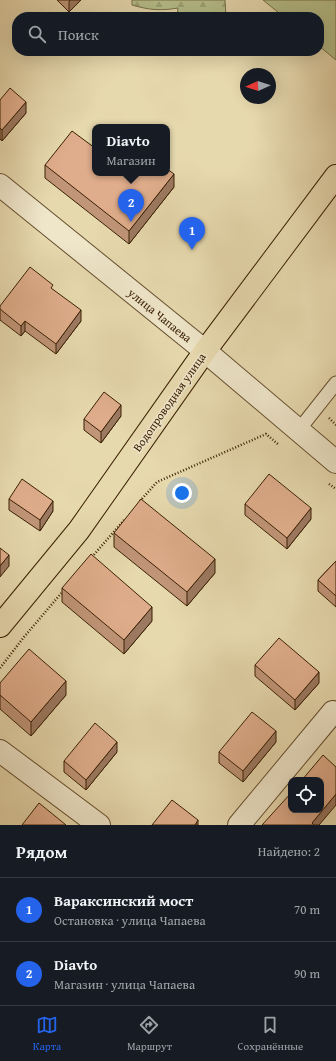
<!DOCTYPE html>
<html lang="ru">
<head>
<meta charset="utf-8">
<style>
	body { margin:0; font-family:"Gentium Book Plus",serif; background:#20242c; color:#f1f3f6 }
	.controls { position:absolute; right:12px; bottom:12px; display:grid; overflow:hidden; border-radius:8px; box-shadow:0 4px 16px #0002 }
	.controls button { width:36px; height:36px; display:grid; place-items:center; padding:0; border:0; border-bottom:1px solid #363941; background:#171b24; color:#f1f3f6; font:20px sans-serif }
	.compass { position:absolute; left:240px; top:68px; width:36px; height:36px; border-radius:50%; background:#171b24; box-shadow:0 4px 16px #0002; rotate:267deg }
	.you { position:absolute; left:182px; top:493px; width:14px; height:14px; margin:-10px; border:3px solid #fff; border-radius:50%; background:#1a73e8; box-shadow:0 0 0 6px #1a73e833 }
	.badge { display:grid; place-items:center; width:26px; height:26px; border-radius:50%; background:#2563eb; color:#fff; font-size:13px; font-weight:700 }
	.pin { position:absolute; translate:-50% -33px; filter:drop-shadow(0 1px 2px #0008) }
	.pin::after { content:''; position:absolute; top:21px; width:14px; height:12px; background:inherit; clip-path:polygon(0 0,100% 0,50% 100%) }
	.popup { position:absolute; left:92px; top:124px; width:78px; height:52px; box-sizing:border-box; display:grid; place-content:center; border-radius:8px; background:#171b24; filter:drop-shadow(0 1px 3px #0005); font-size:13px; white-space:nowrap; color:#9ea1a6 }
	.popup b { font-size:15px; color:#f1f3f6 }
	.popup::after { content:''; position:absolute; left:50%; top:100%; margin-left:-8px; border:8px solid transparent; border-top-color:#171b24 }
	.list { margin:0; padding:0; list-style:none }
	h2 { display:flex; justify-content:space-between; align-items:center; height:52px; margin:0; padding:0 16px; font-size:17px }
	h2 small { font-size:13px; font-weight:400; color:#9ea1a6 }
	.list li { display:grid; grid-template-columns:26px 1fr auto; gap:12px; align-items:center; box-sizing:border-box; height:64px; padding:0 16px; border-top:1px solid #363941 }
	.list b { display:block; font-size:15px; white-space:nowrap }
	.list p { margin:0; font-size:13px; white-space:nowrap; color:#9ea1a6 }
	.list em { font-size:13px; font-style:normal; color:#9ea1a6 }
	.icon { flex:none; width:22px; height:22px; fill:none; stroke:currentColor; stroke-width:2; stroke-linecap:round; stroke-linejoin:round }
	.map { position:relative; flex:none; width:336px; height:825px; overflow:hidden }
	.search { position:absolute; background:#171b24; box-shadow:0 4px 16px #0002; left:12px; right:12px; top:12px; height:44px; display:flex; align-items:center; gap:10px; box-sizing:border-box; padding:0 14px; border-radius:16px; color:#9ea1a6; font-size:15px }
	.sheet { height:180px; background:#171b24 }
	nav { display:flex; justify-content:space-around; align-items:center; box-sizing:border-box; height:56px; border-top:1px solid #363941; background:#171b24; font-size:11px; color:#9ea1a6 }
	nav a { display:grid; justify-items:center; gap:2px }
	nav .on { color:#2563eb }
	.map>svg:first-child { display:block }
	.green { fill:#b6bf8a; stroke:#787047 }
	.forest { fill:url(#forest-firs); stroke:#787047 }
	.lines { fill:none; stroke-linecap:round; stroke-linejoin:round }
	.service-casing { stroke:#654e2e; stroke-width:15 }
	.minor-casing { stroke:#654e2e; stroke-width:24 }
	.tertiary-casing { stroke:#654e2e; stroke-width:24 }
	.primary-casing { stroke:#3a2004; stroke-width:24 }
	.path { stroke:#3a2004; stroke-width:2.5; stroke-dasharray:1 2; stroke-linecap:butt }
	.service { stroke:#efe6ca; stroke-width:13 }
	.minor { stroke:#efe6ca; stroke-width:22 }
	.tertiary { stroke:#efe6ca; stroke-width:22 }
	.primary { stroke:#e7d9ae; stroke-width:22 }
	.wall { fill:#c09578; stroke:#3a2004 }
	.shaded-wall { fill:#9c7961; stroke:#3a2004 }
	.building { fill:#dfad8b; stroke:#3a2004 }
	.labels { text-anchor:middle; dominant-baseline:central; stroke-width:3; stroke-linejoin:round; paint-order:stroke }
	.street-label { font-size:12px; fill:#3a2004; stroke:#efe6ca }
</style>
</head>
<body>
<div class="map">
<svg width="336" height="825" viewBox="0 0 336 825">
	<defs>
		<pattern id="forest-firs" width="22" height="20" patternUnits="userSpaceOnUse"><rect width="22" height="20" fill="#b6bf8a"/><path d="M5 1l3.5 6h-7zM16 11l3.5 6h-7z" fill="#9da475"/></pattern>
	</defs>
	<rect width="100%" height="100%" fill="#e7d9ae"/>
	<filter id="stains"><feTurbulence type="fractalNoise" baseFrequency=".005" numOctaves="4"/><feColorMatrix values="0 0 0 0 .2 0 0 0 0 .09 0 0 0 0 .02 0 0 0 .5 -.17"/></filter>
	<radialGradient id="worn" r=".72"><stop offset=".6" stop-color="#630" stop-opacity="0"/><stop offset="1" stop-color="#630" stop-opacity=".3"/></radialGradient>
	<!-- green -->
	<path class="green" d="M 263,0 L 336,0 L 336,60 L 319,46 L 319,17 L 284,17 Z"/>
	<!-- forest -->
	<path class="forest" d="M 132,0 L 225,0 L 226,17 L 177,17 L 178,8 C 161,11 149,10 132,5 Z"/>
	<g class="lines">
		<!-- service casing -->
		<g class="service-casing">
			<path id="service" d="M 298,431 L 336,383"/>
		</g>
		<!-- minor casing -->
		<g class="minor-casing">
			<path id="minor" d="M 0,185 L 205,351
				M 0,751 L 99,825
				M 239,825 L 333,712"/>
		</g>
		<!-- tertiary casing -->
		<g class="tertiary-casing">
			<path id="tertiary" d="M 205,351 L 336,462"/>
		</g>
		<!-- primary casing -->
		<g class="primary-casing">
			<path id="primary" d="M 0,626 L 79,530 L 205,351 L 336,176"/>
		</g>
		<!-- path -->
		<path class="path" d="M 329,418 L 336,425
			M 329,484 L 336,489
			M 140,501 L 157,482 L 266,434 L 279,445
			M 92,557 L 124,520
			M 0,668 L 24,637 L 64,590"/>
		<!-- service -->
		<use href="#service" class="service"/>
		<!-- minor -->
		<use href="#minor" class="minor"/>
		<!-- tertiary -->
		<use href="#tertiary" class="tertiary"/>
		<!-- primary -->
		<use href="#primary" class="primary"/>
	</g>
	<!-- wall -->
	<path class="wall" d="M 57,0 L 81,0 L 69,12 Z
		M 0,100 L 26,113 L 2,141 L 0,139 Z
		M 45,165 L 95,173 L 174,187 L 129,244 L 45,178 Z
		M 53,290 L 81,321 L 56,354 L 25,331 L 21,336 L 0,320 L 0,306 Z
		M 121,416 L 101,443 L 84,430 L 84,419 Z
		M 9,499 L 53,511 L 40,531 L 9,510 Z
		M 245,504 L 311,519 L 287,549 L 245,515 Z
		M 114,533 L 215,573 L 187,606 L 114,547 Z
		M 336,561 L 336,607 L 318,591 L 318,580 Z
		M 62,588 L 152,621 L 124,654 L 62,602 Z
		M 255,665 L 319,683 L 295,710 L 255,676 Z
		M 0,683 L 66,695 L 31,736 L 0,709 Z
		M 276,742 L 243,782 L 219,763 L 219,752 Z
		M 117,752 L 86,790 L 64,772 L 64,761 Z"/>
	<!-- shaded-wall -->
	<path class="shaded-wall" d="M 70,0 L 81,0 L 69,12 L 69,2 Z
		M 26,102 L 26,113 L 2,141 L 2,130 Z
		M 174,174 L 174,187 L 129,244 L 129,231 Z
		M 81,310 L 81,321 L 56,354 L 56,344 Z
		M 25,321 L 25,331 L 21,336 L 21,326 Z
		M 121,405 L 121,416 L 101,443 L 101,432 Z
		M 53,501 L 53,511 L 40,531 L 40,520 Z
		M 311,508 L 311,519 L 287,549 L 287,538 Z
		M 9,555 L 9,566 L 0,577 L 0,566 Z
		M 215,559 L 215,573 L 187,606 L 187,592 Z
		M 152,607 L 152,621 L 124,654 L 124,640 Z
		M 319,672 L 319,683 L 295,710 L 295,700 Z
		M 66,681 L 66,695 L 31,736 L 31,722 Z
		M 276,731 L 276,742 L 243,782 L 243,771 Z
		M 117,742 L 117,752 L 86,790 L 86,780 Z
		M 336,794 L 336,805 L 319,825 L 312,825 L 312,823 Z
		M 198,820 L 198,825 L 195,825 Z"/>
	<!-- building -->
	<path class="building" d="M 10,88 L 26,102 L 2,130 L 0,128 L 0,100 Z
		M 72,131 L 95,148 L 95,173 L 167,173 L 167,169 L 174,174 L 129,231 L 45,165 Z
		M 30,267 L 53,285 L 51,288 L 81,310 L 56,344 L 25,321 L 21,326 L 0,309 L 0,306 Z
		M 104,392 L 121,405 L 101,432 L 84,419 Z
		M 269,474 L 311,508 L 287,538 L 245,504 Z
		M 22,479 L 53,501 L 40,520 L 9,499 Z
		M 141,499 L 215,559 L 187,592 L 114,533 Z
		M 0,548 L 9,555 L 0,566 Z
		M 91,554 L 152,607 L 124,640 L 62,588 Z
		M 336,561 L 336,596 L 318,580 Z
		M 279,638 L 319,672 L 295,700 L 255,665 Z
		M 29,649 L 66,681 L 31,722 L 0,695 L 0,683 Z
		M 252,712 L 276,731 L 243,771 L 219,752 Z
		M 95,723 L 117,742 L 86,780 L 64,761 Z
		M 323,755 L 336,767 L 336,794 L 312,823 L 314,825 L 262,825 L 291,793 L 291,810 L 321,810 L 321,780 L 302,780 Z
		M 172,800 L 198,820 L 195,825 L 152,825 Z
		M 39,803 L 66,825 L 22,825 Z"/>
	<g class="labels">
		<!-- street labels -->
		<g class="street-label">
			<text transform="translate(160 315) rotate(39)">улица Чапаева</text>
			<text transform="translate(169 402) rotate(-55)">Водопроводная улица</text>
		</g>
	</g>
	<rect width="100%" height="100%" filter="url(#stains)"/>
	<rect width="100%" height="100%" fill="url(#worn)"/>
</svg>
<div class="controls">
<button><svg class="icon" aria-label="locate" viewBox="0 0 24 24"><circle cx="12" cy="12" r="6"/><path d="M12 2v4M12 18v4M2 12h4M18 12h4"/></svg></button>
</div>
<svg class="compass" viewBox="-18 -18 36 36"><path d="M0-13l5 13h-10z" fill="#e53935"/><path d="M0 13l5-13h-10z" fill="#9ea1a6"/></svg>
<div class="you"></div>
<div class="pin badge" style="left:192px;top:250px">1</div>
<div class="pin badge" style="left:131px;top:222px">2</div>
<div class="popup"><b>Diavto</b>Магазин</div>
<div class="search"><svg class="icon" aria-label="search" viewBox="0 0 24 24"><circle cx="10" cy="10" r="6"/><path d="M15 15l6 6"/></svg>Поиск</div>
</div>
<section class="sheet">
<h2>Рядом<small>Найдено: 2</small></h2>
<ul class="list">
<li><span class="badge">1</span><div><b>Вараксинский мост</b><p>Остановка · улица Чапаева</p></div><em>70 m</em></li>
<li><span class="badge">2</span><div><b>Diavto</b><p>Магазин · улица Чапаева</p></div><em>90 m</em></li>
</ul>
</section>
<nav>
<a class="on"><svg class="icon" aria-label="map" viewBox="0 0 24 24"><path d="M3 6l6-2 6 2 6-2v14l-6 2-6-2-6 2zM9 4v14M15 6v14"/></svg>Карта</a>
<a><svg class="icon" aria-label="directions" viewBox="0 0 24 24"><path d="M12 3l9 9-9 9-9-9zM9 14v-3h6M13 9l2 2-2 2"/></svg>Маршрут</a>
<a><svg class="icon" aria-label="saved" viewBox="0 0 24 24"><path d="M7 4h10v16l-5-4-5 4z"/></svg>Сохранённые</a>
</nav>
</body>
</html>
